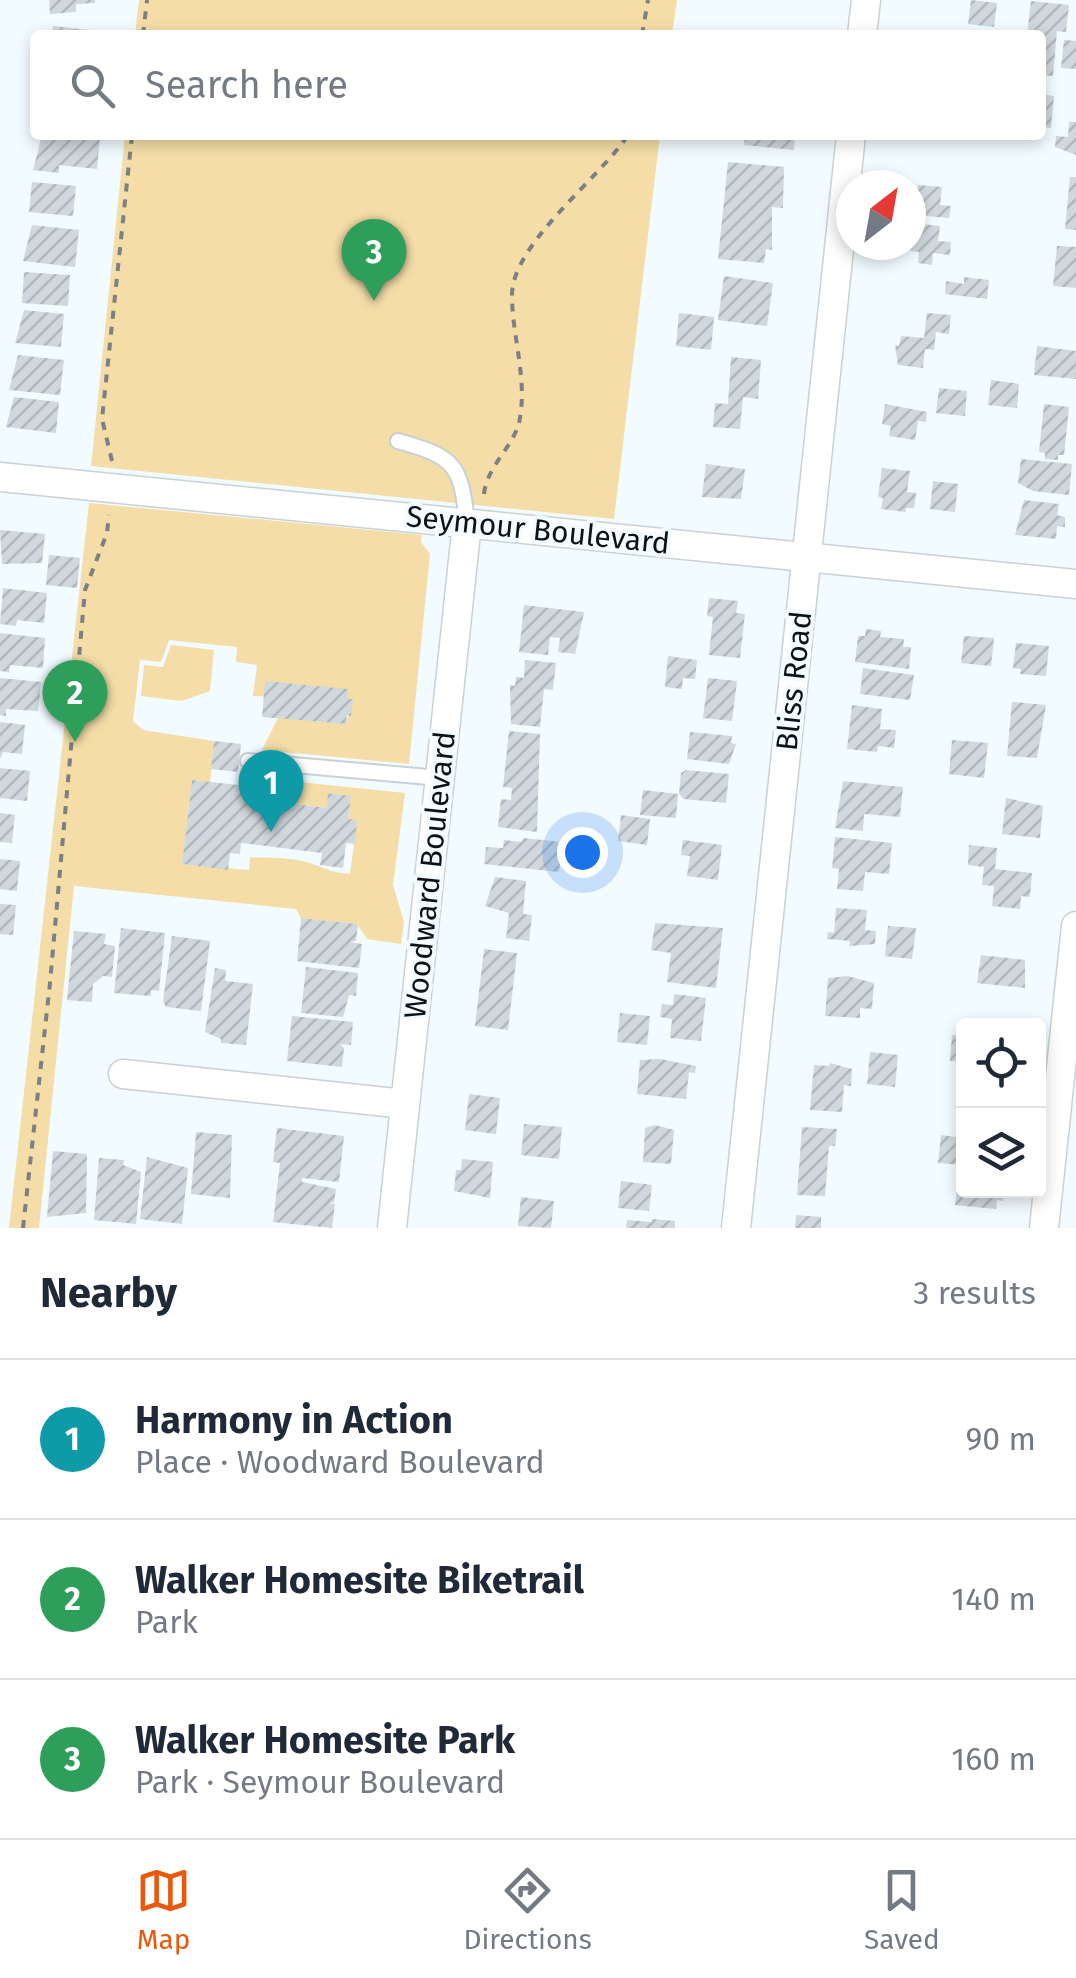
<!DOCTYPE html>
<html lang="en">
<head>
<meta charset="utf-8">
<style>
	body { margin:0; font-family:"Fira Sans",sans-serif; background:#f2f2f3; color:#1f2937 }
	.controls { position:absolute; right:30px; bottom:30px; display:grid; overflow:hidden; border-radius:10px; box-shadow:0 5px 15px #0003 }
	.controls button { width:90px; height:90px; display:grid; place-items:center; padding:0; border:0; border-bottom:2px solid #e0e1e3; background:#fff; color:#1f2937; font:50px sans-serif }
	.compass { position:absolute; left:836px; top:170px; width:90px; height:90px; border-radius:50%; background:#fff; box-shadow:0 5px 15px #0003; rotate:31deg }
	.you { position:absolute; left:582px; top:852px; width:35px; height:35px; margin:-25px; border:8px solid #fff; border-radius:50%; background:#1a73e8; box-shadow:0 0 0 15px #1a73e833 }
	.badge { display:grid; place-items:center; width:65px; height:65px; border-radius:50%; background:#ea580c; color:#fff; font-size:32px; font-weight:700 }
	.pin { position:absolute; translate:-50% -82px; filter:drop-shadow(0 2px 5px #0008) }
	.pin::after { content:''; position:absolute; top:52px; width:35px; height:30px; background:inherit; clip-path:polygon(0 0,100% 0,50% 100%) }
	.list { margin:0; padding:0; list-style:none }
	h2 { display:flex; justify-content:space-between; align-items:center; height:130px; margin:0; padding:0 40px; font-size:42px }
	h2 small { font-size:32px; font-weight:400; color:#747a83 }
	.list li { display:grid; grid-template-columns:65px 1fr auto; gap:30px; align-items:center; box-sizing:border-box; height:160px; padding:0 40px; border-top:2px solid #e0e1e3 }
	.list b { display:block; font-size:38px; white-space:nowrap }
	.list p { margin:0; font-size:32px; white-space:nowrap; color:#747a83 }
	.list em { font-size:32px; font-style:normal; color:#747a83 }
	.icon { flex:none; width:55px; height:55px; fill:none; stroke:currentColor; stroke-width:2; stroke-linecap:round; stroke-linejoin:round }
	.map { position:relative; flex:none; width:1076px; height:1228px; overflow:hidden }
	.search { position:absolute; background:#fff; box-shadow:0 5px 15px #0003; left:30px; right:30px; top:30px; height:110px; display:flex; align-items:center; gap:25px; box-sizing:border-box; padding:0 35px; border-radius:10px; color:#747a83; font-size:38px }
	.sheet { height:610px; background:#fff }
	nav { display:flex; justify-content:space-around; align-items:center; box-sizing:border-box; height:140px; border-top:2px solid #e0e1e3; background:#fff; font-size:28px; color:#747a83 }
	nav a { display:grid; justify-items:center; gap:5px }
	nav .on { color:#ea580c }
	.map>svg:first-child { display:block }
	.green { fill:#f4dda7 }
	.building { fill:url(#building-hatch) }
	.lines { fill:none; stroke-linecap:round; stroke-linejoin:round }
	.lane-casing { stroke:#c8d1d5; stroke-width:18 }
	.street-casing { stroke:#c8d1d5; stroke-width:31 }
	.path { stroke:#7a8083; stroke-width:4; stroke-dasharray:8 8; stroke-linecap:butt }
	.lane { stroke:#fff; stroke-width:14 }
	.street { stroke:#fff; stroke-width:28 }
	.labels { text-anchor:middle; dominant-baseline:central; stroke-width:8; stroke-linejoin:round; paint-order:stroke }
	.street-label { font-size:30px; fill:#0f1213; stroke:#f2fbff }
</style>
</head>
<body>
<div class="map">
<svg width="1076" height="1228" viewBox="0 0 1076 1228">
	<defs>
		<pattern id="building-hatch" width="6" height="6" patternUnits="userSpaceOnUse" patternTransform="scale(2.5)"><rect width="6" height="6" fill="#d0d8dc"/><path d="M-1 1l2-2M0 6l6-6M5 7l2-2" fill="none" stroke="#b1b8bc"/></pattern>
	</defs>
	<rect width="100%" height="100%" fill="#f2fbff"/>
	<!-- green -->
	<path class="green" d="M 139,0 L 677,0 L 672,35 L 135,35 Z
		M 125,135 L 660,135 L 614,519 L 91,466 Z
		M 89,503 L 422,535 L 421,542 L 430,554 L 409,764 L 262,750 L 278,718 L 346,724 L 353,700 L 253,696 L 257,665 L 236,662 L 237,647 L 169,640 L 161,662 L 140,660 L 133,721 L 143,730 L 214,741 L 210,782 L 192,780 L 182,864 L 249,870 L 250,857 C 267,858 286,857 302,861 C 321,865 326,872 350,874 L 357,821 L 348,819 L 350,796 L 329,793 L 327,808 L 257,799 L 261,778 L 405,793 L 393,885 L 404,922 L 401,944 L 367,939 L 357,924 L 301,918 L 296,909 L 74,886 L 39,1228 L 9,1228 Z
		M 171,645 L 214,650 L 210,691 L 182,701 L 141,696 L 144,665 L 163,667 Z"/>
	<!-- building -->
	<path class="building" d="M 49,0 L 95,0 L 95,3 L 76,4 L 76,12 L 50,14 Z
		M 971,0 L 997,3 L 994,27 L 968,24 Z
		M 1031,1 L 1069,5 L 1066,32 L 1057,31 L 1053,76 L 1041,75 L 1041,35 L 1027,35 Z
		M 53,26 L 108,32 L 108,35 L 52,35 Z
		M 1064,40 L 1076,41 L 1076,69 L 1061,68 Z
		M 1041,94 L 1054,96 L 1051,128 L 1041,127 Z
		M 1069,122 L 1076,122 L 1076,155 L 1055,147 L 1056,136 L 1068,137 Z
		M 42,135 L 100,138 L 97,169 L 59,165 L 59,173 L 33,170 Z
		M 745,135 L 795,135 L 794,150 L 744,145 Z
		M 728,162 L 784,167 L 783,208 L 772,207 L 772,250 L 766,249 L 764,263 L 718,259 Z
		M 1070,177 L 1076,177 L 1076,230 L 1065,229 Z
		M 32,182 L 76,186 L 73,216 L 29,212 Z
		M 918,185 L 942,187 L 940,205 L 951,206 L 949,218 L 914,215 Z
		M 913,223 L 940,226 L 938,241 L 951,242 L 950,255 L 933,253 L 932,265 L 918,263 L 919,252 L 910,251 Z
		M 32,225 L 79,230 L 75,267 L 23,261 Z
		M 1057,246 L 1076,247 L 1076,288 L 1053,286 Z
		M 24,272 L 70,275 L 68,306 L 22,303 Z
		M 724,276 L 773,283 L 767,326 L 718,320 Z
		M 964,277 L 989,280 L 987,299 L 945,294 L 946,281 L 964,284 Z
		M 24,310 L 64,314 L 61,347 L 15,343 Z
		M 679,313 L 714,317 L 711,350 L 676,346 Z
		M 927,313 L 951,315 L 949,334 L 936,332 L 934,350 L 925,349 L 923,368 L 898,365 L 895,345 L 899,346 L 901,336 L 924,338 Z
		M 1037,346 L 1076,351 L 1076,379 L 1034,375 Z
		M 18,355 L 64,360 L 60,395 L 9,390 Z
		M 731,357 L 761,360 L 758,399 L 743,397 L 740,429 L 713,427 L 715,403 L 728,404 Z
		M 991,380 L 1019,384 L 1017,408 L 988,405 Z
		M 939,388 L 967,391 L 965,416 L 936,413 Z
		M 14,397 L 59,402 L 56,433 L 6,427 Z
		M 885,404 L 927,412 L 926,422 L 918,421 L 915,440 L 889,436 L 891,426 L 882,424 Z
		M 1044,404 L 1069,407 L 1064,455 L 1058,455 L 1058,460 L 1045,459 L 1045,453 L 1039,452 Z
		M 1021,459 L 1072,464 L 1069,495 L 1033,491 L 1018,483 Z
		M 706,464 L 745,469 L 741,499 L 702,497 Z
		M 882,468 L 910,471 L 907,492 L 916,493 L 914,508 L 906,508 L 906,512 L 881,509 L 883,498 L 878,497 Z
		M 933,481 L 958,484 L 955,512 L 930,509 Z
		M 1024,500 L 1059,504 L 1057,515 L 1065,517 L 1065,527 L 1057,526 L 1056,539 L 1015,535 Z
		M 0,530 L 45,534 L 42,563 L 2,564 Z
		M 49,555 L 80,558 L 77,588 L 46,585 Z
		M 3,588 L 47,593 L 44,623 L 17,620 L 16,626 L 0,624 Z
		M 709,598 L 738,601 L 736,613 L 745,614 L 740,658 L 709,655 L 713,617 L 707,616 Z
		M 524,605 L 584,612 L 575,654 L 558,652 L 560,638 L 550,637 L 548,655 L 519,652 Z
		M 866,629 L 881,631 L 880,637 L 904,639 L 903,647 L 911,647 L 909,669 L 855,662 L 858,636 L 865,636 Z
		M 0,633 L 45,638 L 43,668 L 10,665 L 9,672 L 0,671 Z
		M 964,636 L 994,638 L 991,666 L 961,663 Z
		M 1016,643 L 1049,646 L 1046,676 L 1020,674 L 1021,669 L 1013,668 Z
		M 668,656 L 697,660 L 695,679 L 683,678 L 682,689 L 665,687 Z
		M 525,660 L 556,663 L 553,690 L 544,689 L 540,727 L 511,724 L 510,685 L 515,686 L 516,677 L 524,678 Z
		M 863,668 L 914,675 L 910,700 L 860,694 Z
		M 0,678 L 41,682 L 38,711 L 6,709 L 6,716 L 0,715 Z
		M 708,678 L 737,681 L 732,721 L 703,718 Z
		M 265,681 L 348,689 L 347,699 L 353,699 L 351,716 L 347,715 L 346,724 L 262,717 Z
		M 1012,702 L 1046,705 L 1037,758 L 1007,756 Z
		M 852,705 L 882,709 L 880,729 L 896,730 L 894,748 L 878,746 L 877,752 L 847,749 Z
		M 0,722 L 25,725 L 22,754 L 3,752 L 0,759 Z
		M 509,731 L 540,734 L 537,832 L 498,827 L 501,799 L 511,800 L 512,788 L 503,787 Z
		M 690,732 L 732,736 L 731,743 L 736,744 L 729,764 L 687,759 Z
		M 952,740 L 988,743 L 984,778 L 949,774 Z
		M 214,741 L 241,744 L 238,772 L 211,769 Z
		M 0,768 L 30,771 L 27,801 L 0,798 Z
		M 686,770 L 729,774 L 726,803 L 684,799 L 679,794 L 681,773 Z
		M 192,780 L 247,786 L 246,798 L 327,808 L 328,793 L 351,796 L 348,819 L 357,820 L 355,844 L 346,843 L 343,868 L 320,865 L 322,853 L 241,843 L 240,854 L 230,853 L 228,870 L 182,864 Z
		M 843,781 L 903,787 L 900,817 L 864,814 L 863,831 L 835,828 Z
		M 643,790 L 678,794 L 676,818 L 640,815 Z
		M 1006,798 L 1043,806 L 1040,838 L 1002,834 Z
		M 0,813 L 15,815 L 12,843 L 0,842 Z
		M 621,815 L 650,819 L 647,845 L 618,841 Z
		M 835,837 L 892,843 L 889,874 L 865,872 L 863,891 L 837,889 L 839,869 L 832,868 Z
		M 523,838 L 562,842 L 559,872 L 484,864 L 486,847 L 503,848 L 504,840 L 522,842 Z
		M 683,840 L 722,845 L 718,880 L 687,876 L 690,856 L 681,855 Z
		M 969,845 L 997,848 L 995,869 L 1032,873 L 1030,897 L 1021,896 L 1020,909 L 992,906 L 994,886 L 982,885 L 984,867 L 968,865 Z
		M 0,859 L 20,861 L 17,891 L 0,889 Z
		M 495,877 L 526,881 L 523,914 L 532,915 L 529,941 L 506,938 L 509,913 L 485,906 Z
		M 0,904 L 16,905 L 13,935 L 0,934 Z
		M 836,908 L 867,910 L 865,930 L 876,931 L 875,944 L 849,946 L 850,941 L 827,939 L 828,932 L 834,933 Z
		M 301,918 L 358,924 L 356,941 L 349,942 L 362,944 L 359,968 L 297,961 Z
		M 655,923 L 723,928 L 716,988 L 667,982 L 671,953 L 651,950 Z
		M 888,926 L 916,928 L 912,959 L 885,956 Z
		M 121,928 L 165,933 L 159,991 L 151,990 L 151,996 L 114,993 Z
		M 74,931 L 106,934 L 104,944 L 115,946 L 112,977 L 103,976 L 93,984 L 92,1002 L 67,1000 Z
		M 172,936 L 210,941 L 201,1011 L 166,1007 L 163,1001 Z
		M 484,949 L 517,953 L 508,1030 L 475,1026 Z
		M 981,955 L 1025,960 L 1025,988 L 977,983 Z
		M 306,967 L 358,973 L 356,996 L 349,995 L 343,1017 L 301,1013 Z
		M 215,968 L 226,970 L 225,981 L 253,984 L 246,1045 L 221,1043 L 221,1039 L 205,1032 Z
		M 848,976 L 874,983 L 872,1009 L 860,1008 L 860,1018 L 825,1016 L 828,978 Z
		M 674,994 L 706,998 L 701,1041 L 670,1038 L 672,1019 L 660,1017 L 662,1004 L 673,1005 Z
		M 620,1013 L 650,1016 L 647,1045 L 617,1042 Z
		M 292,1016 L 353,1022 L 351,1045 L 340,1044 L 344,1048 L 342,1067 L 287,1061 Z
		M 952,1035 L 964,1036 L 964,1062 L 950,1061 Z
		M 870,1052 L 898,1055 L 895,1087 L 867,1084 Z
		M 660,1059 L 696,1066 L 695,1073 L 689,1072 L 686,1099 L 637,1094 L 640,1060 Z
		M 830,1063 L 852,1069 L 851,1086 L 844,1085 L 842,1112 L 810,1110 L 814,1065 L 829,1066 Z
		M 469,1094 L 500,1098 L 496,1134 L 465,1130 Z
		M 524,1124 L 562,1127 L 559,1159 L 521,1155 Z
		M 655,1125 L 674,1130 L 671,1164 L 643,1162 L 645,1128 Z
		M 802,1127 L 837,1129 L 835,1146 L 829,1146 L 825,1196 L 797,1195 Z
		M 277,1128 L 344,1136 L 339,1182 L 302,1178 L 302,1182 L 336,1189 L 334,1202 L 329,1203 L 335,1204 L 332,1228 L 273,1222 L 280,1163 L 273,1162 Z
		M 196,1132 L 232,1135 L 230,1198 L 191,1194 Z
		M 941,1135 L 964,1138 L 964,1165 L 938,1163 Z
		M 53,1151 L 87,1154 L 86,1213 L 47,1217 Z
		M 147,1157 L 188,1168 L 182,1224 L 140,1219 Z
		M 99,1158 L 124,1160 L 123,1165 L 141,1172 L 136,1224 L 94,1220 Z
		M 462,1159 L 493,1162 L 490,1198 L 454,1191 L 456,1170 L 461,1170 Z
		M 621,1181 L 652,1185 L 649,1211 L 618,1208 Z
		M 969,1190 L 1004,1190 L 1003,1201 L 997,1200 L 996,1209 L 955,1205 L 957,1191 Z
		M 521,1197 L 554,1201 L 551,1228 L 518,1226 Z
		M 796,1215 L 821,1217 L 821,1228 L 795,1228 Z
		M 652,1219 L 675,1221 L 675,1228 L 626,1228 L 627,1220 L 652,1222 Z"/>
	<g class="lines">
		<!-- lane casing -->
		<g class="lane-casing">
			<path id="lane" d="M 398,441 C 455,457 461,464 467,523
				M 248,761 L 440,778"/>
		</g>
		<!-- street casing -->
		<g class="street-casing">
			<path id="street" d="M 862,35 L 866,0
				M 0,477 L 1076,584
				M 123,1074 L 405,1104
				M 392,1228 L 467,523
				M 736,1228 L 851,135
				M 1044,1228 L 1076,926"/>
		</g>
		<!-- path -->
		<path class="path" d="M 143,35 L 147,0
			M 642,35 L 648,0
			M 112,461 L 102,419 L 132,135
			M 484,494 C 487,465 516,445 520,418 C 527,376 512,336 512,295 C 512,244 599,179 628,135
			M 23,1228 L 50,983 L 85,590 L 107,533 L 109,515"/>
		<!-- lane -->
		<use href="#lane" class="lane"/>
		<!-- street -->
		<use href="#street" class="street"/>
	</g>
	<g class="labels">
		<!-- street labels -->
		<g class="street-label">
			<text transform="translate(538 530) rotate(6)">Seymour Boulevard</text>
			<text transform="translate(794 681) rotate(-84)">Bliss Road</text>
			<text transform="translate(430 875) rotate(-84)">Woodward Boulevard</text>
		</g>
	</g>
</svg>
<div class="controls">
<button><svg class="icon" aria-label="locate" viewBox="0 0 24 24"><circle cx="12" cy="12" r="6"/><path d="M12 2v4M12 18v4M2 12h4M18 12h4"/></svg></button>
<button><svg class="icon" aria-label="layers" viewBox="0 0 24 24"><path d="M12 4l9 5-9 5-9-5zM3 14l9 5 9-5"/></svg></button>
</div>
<svg class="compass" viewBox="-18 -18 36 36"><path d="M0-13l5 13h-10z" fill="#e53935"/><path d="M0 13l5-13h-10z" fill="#747a83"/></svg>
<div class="you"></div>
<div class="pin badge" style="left:271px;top:832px;background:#0f9aa8">1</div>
<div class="pin badge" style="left:75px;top:742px;background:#2e9e5b">2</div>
<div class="pin badge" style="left:374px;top:301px;background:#2e9e5b">3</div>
<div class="search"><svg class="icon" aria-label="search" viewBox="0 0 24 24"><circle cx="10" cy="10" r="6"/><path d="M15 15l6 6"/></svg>Search here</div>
</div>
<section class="sheet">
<h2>Nearby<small>3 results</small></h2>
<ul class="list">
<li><span class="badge" style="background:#0f9aa8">1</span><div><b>Harmony in Action</b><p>Place · Woodward Boulevard</p></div><em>90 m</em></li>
<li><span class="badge" style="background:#2e9e5b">2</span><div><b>Walker Homesite Biketrail</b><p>Park</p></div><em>140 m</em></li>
<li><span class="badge" style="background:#2e9e5b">3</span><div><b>Walker Homesite Park</b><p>Park · Seymour Boulevard</p></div><em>160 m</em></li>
</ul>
</section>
<nav>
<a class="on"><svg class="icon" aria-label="map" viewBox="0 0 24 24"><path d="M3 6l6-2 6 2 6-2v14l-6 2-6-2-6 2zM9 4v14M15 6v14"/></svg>Map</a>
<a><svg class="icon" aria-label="directions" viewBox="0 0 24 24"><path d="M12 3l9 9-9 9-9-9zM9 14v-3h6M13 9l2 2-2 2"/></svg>Directions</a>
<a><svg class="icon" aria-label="saved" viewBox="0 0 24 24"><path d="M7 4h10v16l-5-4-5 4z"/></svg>Saved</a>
</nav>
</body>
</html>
